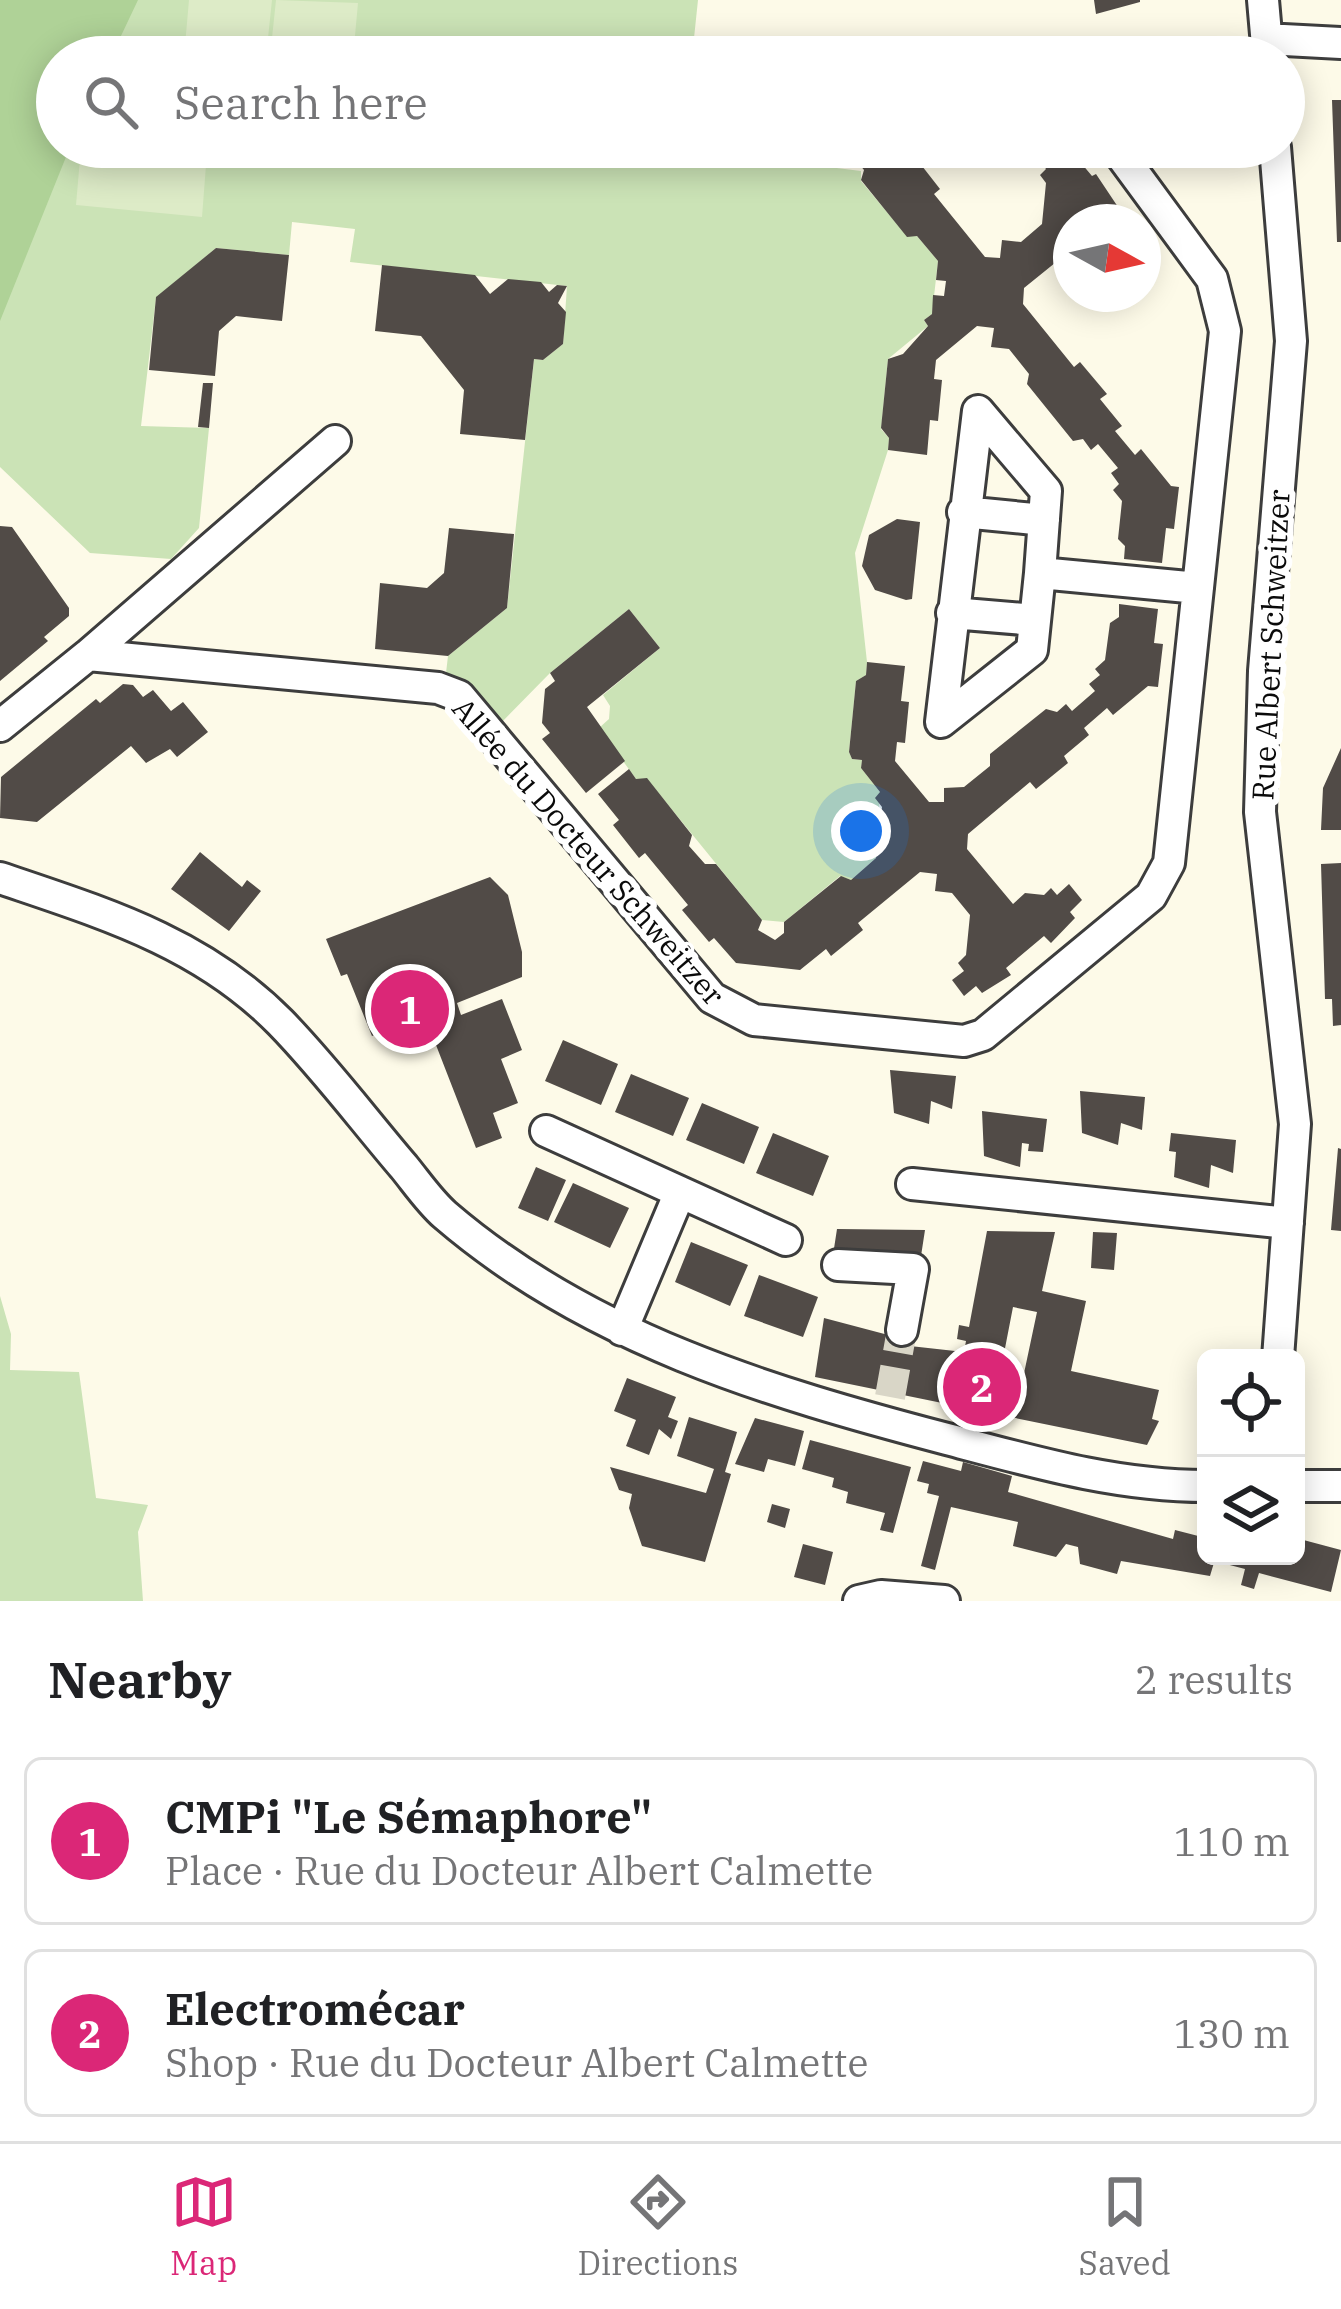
<!DOCTYPE html>
<html lang="en">
<head>
<meta charset="utf-8">
<style>
	body { margin:0; font-family:"IBM Plex Serif",serif; background:#f6f6f6; color:#202124 }
	.controls { position:absolute; right:36px; bottom:36px; display:grid; overflow:hidden; border-radius:18px; box-shadow:0 6px 30px #0003 }
	.controls button { width:108px; height:108px; display:grid; place-items:center; padding:0; border:0; border-bottom:3px solid #e0e0e0; background:#fff; color:#202124; font:60px sans-serif }
	.compass { position:absolute; left:1053px; top:204px; width:108px; height:108px; border-radius:50%; background:#fff; box-shadow:0 6px 30px #0003; rotate:98deg }
	.you { position:absolute; left:861px; top:831px; width:42px; height:42px; margin:-30px; border:9px solid #fff; border-radius:50%; background:#1a73e8; box-shadow:0 0 0 18px #1a73e833 }
	.badge { display:grid; place-items:center; width:78px; height:78px; border-radius:50%; background:#db2777; color:#fff; font-size:39px; font-weight:700 }
	.pin { position:absolute; translate:-50% -50%; border:6px solid #fff; box-shadow:0 3px 12px #0006 }
	.list { margin:0; padding:0; list-style:none }
	h2 { display:flex; justify-content:space-between; align-items:center; height:156px; margin:0; padding:0 48px; font-size:51px }
	h2 small { font-size:39px; font-weight:400; color:#757577 }
	.list li { display:grid; grid-template-columns:78px 1fr auto; gap:36px; align-items:center; box-sizing:border-box; height:168px; margin:0 24px 24px; padding:0 24px; border:3px solid #e0e0e0; border-radius:18px }
	.list b { display:block; font-size:45px; white-space:nowrap }
	.list p { margin:0; font-size:39px; white-space:nowrap; color:#757577 }
	.list em { font-size:39px; font-style:normal; color:#757577 }
	.icon { flex:none; width:66px; height:66px; fill:none; stroke:currentColor; stroke-width:2; stroke-linecap:round; stroke-linejoin:round }
	.map { position:relative; flex:none; width:1341px; height:1601px; overflow:hidden }
	.search { position:absolute; background:#fff; box-shadow:0 6px 30px #0003; left:36px; right:36px; top:36px; height:132px; display:flex; align-items:center; gap:30px; box-sizing:border-box; padding:0 42px; border-radius:66px; color:#757577; font-size:45px }
	.sheet { height:540px; background:#fff }
	nav { display:flex; justify-content:space-around; align-items:center; box-sizing:border-box; height:168px; border-top:3px solid #e0e0e0; background:#fff; font-size:33px; color:#757577 }
	nav a { display:grid; justify-items:center; gap:6px }
	nav .on { color:#db2777 }
	.map>svg:first-child { display:block }
	.green { fill:#cbe3b6 }
	.forest { fill:#afd297 }
	.pitch { fill:#ddebc7 }
	.building { fill:#514b47; fill-rule:evenodd }
	.lines { fill:none; stroke-linecap:round; stroke-linejoin:round }
	.minor-tunnel { stroke:#d9d6c7; stroke-width:30; stroke-dasharray:30 15; stroke-linecap:butt }
	.minor-casing { stroke:#3d3d3d; stroke-width:36 }
	.minor { stroke:#fff; stroke-width:30 }
	.labels { text-anchor:middle; dominant-baseline:central; stroke-width:12; stroke-linejoin:round; paint-order:stroke }
	.street-label { font-size:30px; fill:#0a0a0a; stroke:#fff }
</style>
</head>
<body>
<div class="map">
<svg width="1341" height="1601" viewBox="0 0 1341 1601">
	<rect width="100%" height="100%" fill="#fdfae8"/>
	<!-- green -->
	<path class="green" d="M 117,0 L 698,0 L 692,57 L 90,57 Z
		M 57,147 L 739,147 L 750,148 L 756,158 L 861,171 L 861,181 L 907,236 L 917,236 L 938,261 L 932,314 L 924,320 L 928,326 L 888,359 L 881,429 L 889,438 L 888,450 L 855,553 L 867,662 L 866,675 L 856,681 L 849,752 L 852,759 L 862,760 L 861,768 L 880,792 L 876,858 L 851,880 L 840,876 L 784,922 L 762,920 L 647,779 L 636,779 L 599,728 L 609,719 L 610,706 L 603,695 L 660,648 L 629,609 L 550,673 L 500,724 L 446,673 L 448,656 L 507,608 L 534,359 L 543,360 L 563,344 L 567,286 L 350,262 L 355,229 L 292,222 L 289,255 L 216,248 L 156,298 L 141,426 L 209,428 L 199,528 L 171,559 L 90,553 L 0,467 L 0,270 Z
		M 0,1296 L 11,1334 L 10,1370 L 79,1372 L 96,1498 L 148,1505 L 138,1532 L 143,1601 L 0,1601 Z"/>
	<!-- forest -->
	<path class="forest" d="M 0,0 L 138,0 L 111,57 L 57,57 L 57,147 L 70,147 L 0,321 Z"/>
	<!-- pitch -->
	<path class="pitch" d="M 189,0 L 272,0 L 266,57 L 184,57 Z
		M 276,0 L 358,3 L 353,57 L 270,57 Z
		M 81,147 L 207,152 L 202,217 L 76,205 Z"/>
	<!-- building -->
	<path class="building" d="M 1094,0 L 1140,0 L 1140,2 L 1096,14 Z
		M 1332,100 L 1341,100 L 1341,242 L 1337,242 Z
		M 750,147 L 896,147 L 908,162 L 915,157 L 940,189 L 934,194 L 985,257 L 1000,258 L 1002,240 L 1021,242 L 1042,224 L 1046,183 L 1040,175 L 1046,169 L 1037,156 L 1048,147 L 1063,156 L 1071,151 L 1092,176 L 1096,174 L 1128,222 L 1071,222 L 1071,250 L 1024,288 L 1023,304 L 1074,367 L 1080,362 L 1107,394 L 1100,399 L 1122,426 L 1115,431 L 1135,455 L 1141,449 L 1171,486 L 1179,487 L 1174,529 L 1166,528 L 1162,563 L 1124,559 L 1125,546 L 1118,539 L 1122,501 L 1113,490 L 1119,484 L 1111,473 L 1118,468 L 1098,444 L 1091,450 L 1083,439 L 1073,441 L 1027,384 L 1029,374 L 1009,349 L 991,347 L 994,328 L 977,326 L 936,360 L 934,379 L 942,380 L 938,421 L 930,420 L 927,455 L 888,450 L 889,438 L 881,428 L 888,359 L 903,354 L 928,326 L 924,320 L 932,314 L 933,295 L 944,296 L 946,281 L 936,280 L 938,261 L 917,236 L 907,237 L 861,180 L 864,170 L 855,159 L 834,158 L 827,165 L 755,158 Z
		M 216,248 L 289,255 L 282,321 L 236,316 L 219,331 L 215,376 L 149,370 L 156,297 Z
		M 382,265 L 475,275 L 490,294 L 508,279 L 541,282 L 549,292 L 557,285 L 567,286 L 558,303 L 566,312 L 563,344 L 543,360 L 534,359 L 525,440 L 460,434 L 464,390 L 421,336 L 375,331 Z
		M 203,383 L 213,383 L 209,428 L 198,427 Z
		M 897,519 L 920,522 L 912,599 L 906,600 L 875,590 L 862,566 L 869,535 Z
		M 0,526 L 12,527 L 69,608 L 69,616 L 44,637 L 48,641 L 0,681 Z
		M 449,528 L 514,534 L 507,608 L 448,656 L 375,649 L 380,583 L 427,588 L 444,573 Z
		M 1119,604 L 1158,609 L 1154,643 L 1163,644 L 1158,687 L 1148,686 L 1113,715 L 1107,708 L 1084,728 L 1089,735 L 1064,756 L 1068,763 L 1036,789 L 1030,782 L 968,834 L 967,849 L 1013,904 L 1025,893 L 1044,895 L 1051,888 L 1057,895 L 1069,884 L 1082,900 L 1070,912 L 1075,918 L 1051,943 L 1044,936 L 1006,968 L 1011,975 L 982,993 L 976,986 L 964,996 L 952,980 L 964,971 L 958,963 L 966,955 L 970,915 L 952,893 L 935,891 L 937,874 L 920,872 L 858,923 L 863,930 L 831,956 L 826,949 L 800,970 L 736,963 L 714,938 L 709,942 L 682,910 L 688,905 L 645,853 L 639,858 L 613,825 L 619,820 L 598,794 L 629,769 L 636,779 L 647,778 L 692,835 L 689,846 L 705,864 L 716,864 L 762,920 L 758,930 L 775,940 L 784,933 L 784,922 L 841,876 L 851,880 L 876,858 L 879,840 L 888,841 L 890,825 L 880,824 L 882,807 L 875,798 L 880,792 L 861,768 L 862,760 L 852,759 L 849,752 L 856,681 L 866,675 L 867,662 L 905,666 L 901,701 L 909,702 L 905,743 L 897,742 L 895,761 L 929,802 L 944,802 L 944,788 L 964,787 L 990,766 L 990,754 L 1046,709 L 1057,712 L 1066,704 L 1072,711 L 1095,691 L 1089,684 L 1100,675 L 1095,669 L 1105,660 L 1110,623 L 1119,617 Z
		M 629,609 L 660,648 L 587,707 L 625,761 L 586,793 L 542,739 L 550,733 L 542,723 L 545,689 L 555,681 L 550,673 Z
		M 123,684 L 133,685 L 143,697 L 153,690 L 171,711 L 183,702 L 208,732 L 177,757 L 170,749 L 146,763 L 131,746 L 37,822 L 0,818 L 1,777 L 96,699 L 100,703 Z
		M 1341,748 L 1341,830 L 1321,830 L 1323,788 Z
		M 200,852 L 242,887 L 247,880 L 261,891 L 229,931 L 171,889 Z
		M 1341,863 L 1341,1025 L 1333,1026 L 1332,999 L 1325,999 L 1321,864 Z
		M 490,877 L 508,895 L 522,952 L 522,977 L 457,1003 L 461,1015 L 502,999 L 522,1050 L 501,1059 L 518,1103 L 493,1113 L 502,1138 L 476,1148 L 429,1027 L 416,1032 L 411,1020 L 372,1036 L 347,974 L 341,976 L 326,939 Z
		M 563,1040 L 618,1064 L 601,1105 L 545,1081 Z
		M 890,1070 L 956,1076 L 952,1109 L 931,1101 L 929,1124 L 894,1113 Z
		M 631,1074 L 689,1098 L 673,1136 L 615,1112 Z
		M 1080,1091 L 1145,1097 L 1142,1130 L 1121,1123 L 1118,1145 L 1082,1133 Z
		M 702,1103 L 759,1127 L 744,1164 L 686,1140 Z
		M 982,1111 L 1047,1119 L 1043,1152 L 1028,1151 L 1029,1144 L 1022,1143 L 1020,1167 L 984,1156 Z
		M 773,1133 L 829,1156 L 813,1196 L 756,1173 Z
		M 1171,1133 L 1236,1140 L 1233,1173 L 1211,1165 L 1209,1188 L 1174,1177 L 1176,1152 L 1169,1151 Z
		M 1338,1148 L 1341,1149 L 1341,1231 L 1331,1230 Z
		M 536,1167 L 566,1180 L 548,1221 L 518,1208 Z
		M 573,1183 L 629,1208 L 610,1248 L 554,1222 Z
		M 837,1229 L 925,1230 L 921,1256 L 833,1255 Z
		M 987,1231 L 1055,1232 L 1042,1291 L 1086,1301 L 1071,1371 L 1159,1390 L 1152,1419 L 1159,1421 L 1147,1445 L 815,1377 L 824,1318 L 911,1341 L 910,1346 L 964,1352 L 966,1341 L 957,1339 L 959,1325 L 969,1327 ZM 1013,1307 L 1037,1312 L 1023,1378 L 1000,1374 Z
		M 1093,1232 L 1117,1233 L 1114,1270 L 1091,1268 Z
		M 691,1242 L 748,1265 L 730,1306 L 675,1282 Z
		M 759,1275 L 818,1297 L 803,1337 L 744,1316 Z
		M 627,1378 L 676,1397 L 668,1417 L 678,1421 L 671,1439 L 659,1429 L 649,1455 L 626,1446 L 636,1420 L 614,1411 Z
		M 689,1417 L 737,1432 L 725,1472 L 731,1474 L 705,1562 L 642,1546 L 629,1508 L 632,1494 L 619,1490 L 610,1467 L 706,1493 L 714,1469 L 677,1456 Z
		M 755,1418 L 804,1431 L 795,1466 L 768,1459 L 764,1472 L 735,1464 Z
		M 810,1440 L 911,1467 L 893,1533 L 880,1530 L 885,1513 L 846,1503 L 848,1492 L 832,1487 L 834,1478 L 802,1469 Z
		M 923,1461 L 961,1471 L 963,1462 L 1012,1476 L 1008,1492 L 1173,1539 L 1175,1530 L 1206,1538 L 1206,1556 L 1216,1556 L 1210,1576 L 1121,1561 L 1117,1574 L 1080,1564 L 1078,1547 L 1066,1544 L 1056,1557 L 1013,1546 L 1018,1522 L 951,1507 L 935,1570 L 921,1566 L 939,1496 L 927,1493 L 929,1484 L 917,1481 Z
		M 772,1504 L 790,1509 L 785,1528 L 767,1522 Z
		M 1296,1538 L 1341,1550 L 1331,1592 L 1259,1573 L 1254,1589 L 1241,1585 L 1245,1569 L 1222,1563 L 1224,1556 L 1296,1556 Z
		M 803,1544 L 833,1552 L 825,1585 L 794,1577 Z"/>
	<g class="lines">
		<!-- minor-tunnel -->
		<path class="minor-tunnel" d="M 890,1397 L 902,1330"/>
		<!-- minor casing -->
		<g class="minor-casing">
			<path id="minor" d="M 1263,0 L 1268,57
				M 1267,39 L 1341,43
				M 1275,147 L 1291,341 L 1264,671 L 1260,812 L 1295,1124 L 1278,1358
				M 963,512 L 1044,520
				M 1040,573 L 1032,650 L 941,722 L 978,411 L 1046,491 L 1040,573 L 1198,588
				M 952,613 L 1035,620
				M 88,655 L 335,441
				M 0,726 L 88,655 L 438,688 L 459,696 L 712,998 L 754,1020 L 964,1041 L 983,1035 L 1151,896 L 1169,863 L 1225,331 L 1212,279 L 1115,147
				M 0,878 C 103,913 201,942 280,1022 C 324,1067 363,1119 404,1167 C 417,1183 430,1202 445,1215 C 588,1338 768,1392 947,1439 C 1034,1462 1116,1486 1206,1486
				M 546,1131 L 680,1192
				M 912,1184 L 1288,1223
				M 838,1265 L 913,1269 L 902,1330
				M 622,1330 L 680,1192 L 786,1240
				M 1296,1486 L 1341,1486
				M 859,1601 L 881,1596 L 944,1601"/>
		</g>
		<!-- minor -->
		<use href="#minor" class="minor"/>
	</g>
	<g class="labels">
		<!-- street labels -->
		<g class="street-label">
			<text transform="translate(1270 645) rotate(-87)">Rue Albert Schweitzer</text>
			<text transform="translate(589 851) rotate(49)">Allée du Docteur Schweitzer</text>
		</g>
	</g>
</svg>
<div class="controls">
<button><svg class="icon" aria-label="locate" viewBox="0 0 24 24"><circle cx="12" cy="12" r="6"/><path d="M12 2v4M12 18v4M2 12h4M18 12h4"/></svg></button>
<button><svg class="icon" aria-label="layers" viewBox="0 0 24 24"><path d="M12 4l9 5-9 5-9-5zM3 14l9 5 9-5"/></svg></button>
</div>
<svg class="compass" viewBox="-18 -18 36 36"><path d="M0-13l5 13h-10z" fill="#e53935"/><path d="M0 13l5-13h-10z" fill="#757577"/></svg>
<div class="you"></div>
<div class="pin badge" style="left:410px;top:1009px">1</div>
<div class="pin badge" style="left:982px;top:1387px">2</div>
<div class="search"><svg class="icon" aria-label="search" viewBox="0 0 24 24"><circle cx="10" cy="10" r="6"/><path d="M15 15l6 6"/></svg>Search here</div>
</div>
<section class="sheet">
<h2>Nearby<small>2 results</small></h2>
<ul class="list">
<li><span class="badge">1</span><div><b>CMPi &quot;Le Sémaphore&quot;</b><p>Place · Rue du Docteur Albert Calmette</p></div><em>110 m</em></li>
<li><span class="badge">2</span><div><b>Electromécar</b><p>Shop · Rue du Docteur Albert Calmette</p></div><em>130 m</em></li>
</ul>
</section>
<nav>
<a class="on"><svg class="icon" aria-label="map" viewBox="0 0 24 24"><path d="M3 6l6-2 6 2 6-2v14l-6 2-6-2-6 2zM9 4v14M15 6v14"/></svg>Map</a>
<a><svg class="icon" aria-label="directions" viewBox="0 0 24 24"><path d="M12 3l9 9-9 9-9-9zM9 14v-3h6M13 9l2 2-2 2"/></svg>Directions</a>
<a><svg class="icon" aria-label="saved" viewBox="0 0 24 24"><path d="M7 4h10v16l-5-4-5 4z"/></svg>Saved</a>
</nav>
</body>
</html>
